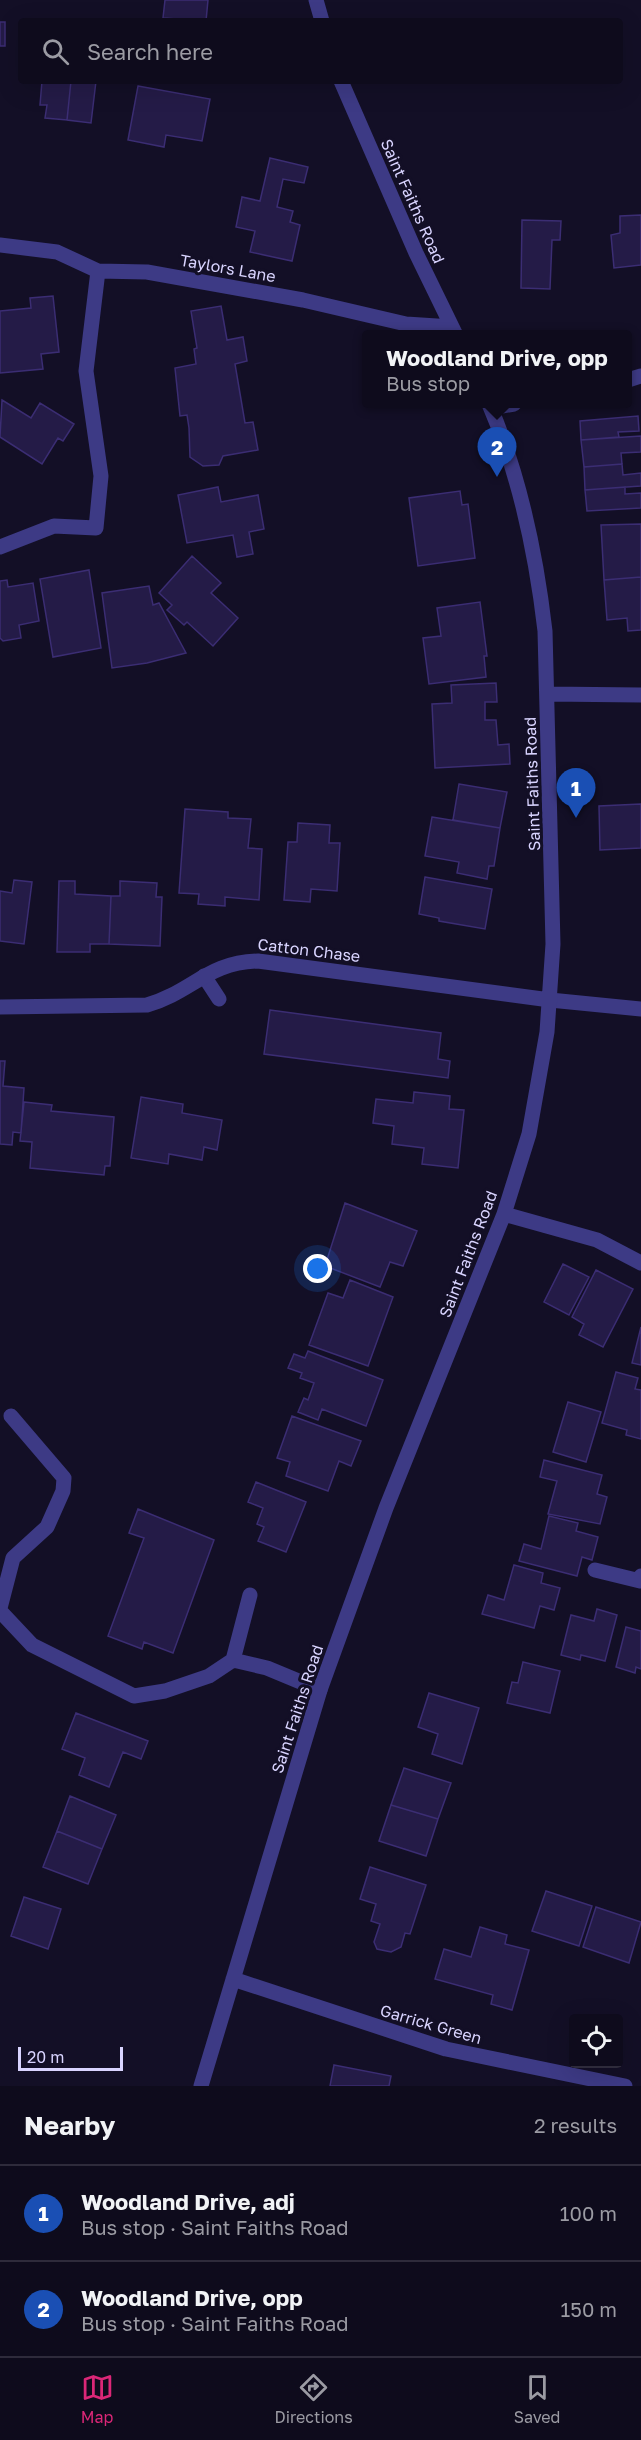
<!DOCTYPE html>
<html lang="en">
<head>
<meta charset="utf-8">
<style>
	body { margin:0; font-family:"Golos Text",sans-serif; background:#1c1929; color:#f1f3f6 }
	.controls { position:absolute; right:18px; bottom:18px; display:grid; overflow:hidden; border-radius:6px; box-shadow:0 6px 24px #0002 }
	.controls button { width:54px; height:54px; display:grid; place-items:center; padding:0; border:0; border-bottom:2px solid #2e2b3b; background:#0e0b1c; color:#f1f3f6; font:30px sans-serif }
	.scale { position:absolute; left:18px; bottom:15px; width:105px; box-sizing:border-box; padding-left:6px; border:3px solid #d9d4ff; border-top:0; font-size:16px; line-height:21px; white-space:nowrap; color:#d9d4ff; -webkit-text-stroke:4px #130f26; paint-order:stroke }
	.you { position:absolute; left:318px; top:1269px; width:21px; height:21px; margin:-15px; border:4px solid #fff; border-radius:50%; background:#1a73e8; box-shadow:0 0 0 9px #1a73e833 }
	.badge { display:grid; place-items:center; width:39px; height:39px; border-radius:50%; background:#db2777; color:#fff; font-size:20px; font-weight:700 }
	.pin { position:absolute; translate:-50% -50px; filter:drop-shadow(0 2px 3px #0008) }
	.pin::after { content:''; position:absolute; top:32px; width:21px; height:18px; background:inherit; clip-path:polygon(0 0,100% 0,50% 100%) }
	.popup { position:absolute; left:362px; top:330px; width:270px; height:78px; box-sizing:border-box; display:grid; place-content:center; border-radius:6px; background:#0e0b1c; filter:drop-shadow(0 2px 4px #0005); font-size:20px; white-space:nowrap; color:#9b9ba3 }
	.popup b { font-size:22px; color:#f1f3f6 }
	.popup::after { content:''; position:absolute; left:50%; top:100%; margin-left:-12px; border:12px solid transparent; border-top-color:#0e0b1c }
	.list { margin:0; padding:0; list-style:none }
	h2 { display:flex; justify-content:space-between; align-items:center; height:78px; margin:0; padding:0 24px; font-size:26px }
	h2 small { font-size:20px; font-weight:400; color:#9b9ba3 }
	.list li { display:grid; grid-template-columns:39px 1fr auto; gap:18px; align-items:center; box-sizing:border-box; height:96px; padding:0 24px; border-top:2px solid #2e2b3b }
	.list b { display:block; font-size:22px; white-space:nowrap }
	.list p { margin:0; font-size:20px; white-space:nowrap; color:#9b9ba3 }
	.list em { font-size:20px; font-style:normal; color:#9b9ba3 }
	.icon { flex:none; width:33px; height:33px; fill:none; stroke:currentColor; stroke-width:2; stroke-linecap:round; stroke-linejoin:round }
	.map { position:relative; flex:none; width:641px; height:2086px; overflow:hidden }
	.search { position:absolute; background:#0e0b1c; box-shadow:0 6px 24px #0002; left:18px; right:18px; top:18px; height:66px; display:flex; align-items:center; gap:15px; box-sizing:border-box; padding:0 21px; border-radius:6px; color:#9b9ba3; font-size:22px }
	.sheet { height:270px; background:#0e0b1c }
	nav { display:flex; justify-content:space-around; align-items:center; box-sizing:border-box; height:84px; border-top:2px solid #2e2b3b; background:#0e0b1c; font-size:16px; color:#9b9ba3 }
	nav a { display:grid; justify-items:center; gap:3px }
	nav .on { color:#db2777 }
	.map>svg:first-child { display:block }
	.building { fill:#241b47; stroke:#3b2d73; stroke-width:1.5 }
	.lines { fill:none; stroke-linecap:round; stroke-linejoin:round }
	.service { stroke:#3d3a85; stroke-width:15 }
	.minor { stroke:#3d3a85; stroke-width:15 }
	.labels { text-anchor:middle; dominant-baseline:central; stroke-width:6; stroke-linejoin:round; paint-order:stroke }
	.street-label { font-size:16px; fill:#d9d4ff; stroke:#130f26 }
</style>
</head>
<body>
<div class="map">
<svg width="641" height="2086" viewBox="0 0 641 2086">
	<rect width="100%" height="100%" fill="#130f26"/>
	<!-- building -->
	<path class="building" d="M 165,0 L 208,0 L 206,21 L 163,18 Z
		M 0,22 L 5,22 L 5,46 L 0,46 Z
		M 42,81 L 71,81 L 67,120 L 45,118 L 47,105 L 40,105 Z
		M 71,81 L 96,81 L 91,123 L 67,120 Z
		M 138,86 L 210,99 L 202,141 L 166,135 L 164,147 L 128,140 Z
		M 270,158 L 308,167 L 304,183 L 283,179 L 277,207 L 293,211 L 290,222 L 300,225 L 292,261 L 250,252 L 255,231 L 236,227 L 242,197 L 260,201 Z
		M 641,215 L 641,265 L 614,268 L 611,235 L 620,233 L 620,216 Z
		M 522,220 L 561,221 L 560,240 L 552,240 L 550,289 L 521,288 Z
		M 53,296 L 59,352 L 41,354 L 43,369 L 0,373 L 0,311 L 31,308 L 30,298 Z
		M 221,306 L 227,340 L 243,337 L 247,361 L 235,364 L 245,423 L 253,422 L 258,450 L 223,456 L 219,465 L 203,466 L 190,457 L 189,428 L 187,415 L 180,416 L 175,368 L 196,364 L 194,349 L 197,348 L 191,311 Z
		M 2,400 L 31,418 L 40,403 L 74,424 L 63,441 L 58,438 L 42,464 L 0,437 Z
		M 638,416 L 639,431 L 618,432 L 619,437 L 581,440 L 580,421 Z
		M 641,436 L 641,452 L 621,453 L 622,464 L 584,467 L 581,440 Z
		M 622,464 L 623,475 L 641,473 L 641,486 L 585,490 L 584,467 Z
		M 218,487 L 221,502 L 258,495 L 264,529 L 249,532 L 253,554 L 237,557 L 233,535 L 187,543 L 178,495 Z
		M 625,487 L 625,494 L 641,493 L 641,508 L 587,511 L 585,490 Z
		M 460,491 L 462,505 L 468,504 L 475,558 L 418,566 L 409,498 Z
		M 641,524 L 641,577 L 604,580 L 601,525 Z
		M 192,556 L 221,583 L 211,593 L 238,618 L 213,646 L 187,622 L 184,625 L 167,610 L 172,605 L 159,593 Z
		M 89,570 L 101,648 L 53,657 L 40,579 Z
		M 641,577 L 641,630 L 628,631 L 627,618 L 607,620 L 604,580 Z
		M 7,580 L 8,587 L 33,583 L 39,621 L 19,625 L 21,638 L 3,641 L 0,638 L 0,581 Z
		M 149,586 L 153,605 L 159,603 L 186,653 L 147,663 L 112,668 L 102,593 Z
		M 480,602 L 487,656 L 484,656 L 486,677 L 429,684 L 423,638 L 441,636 L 437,608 Z
		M 496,683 L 497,702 L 485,702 L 485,720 L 496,720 L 498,745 L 509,744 L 510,764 L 435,768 L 432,704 L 452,703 L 451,685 Z
		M 459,784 L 507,792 L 500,828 L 453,820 Z
		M 641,804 L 641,848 L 600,850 L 599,806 Z
		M 185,809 L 228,812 L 228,818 L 251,819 L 248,848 L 262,849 L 259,900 L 225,897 L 225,906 L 198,904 L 199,894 L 179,893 Z
		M 432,817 L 500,828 L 494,866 L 489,866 L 487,879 L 457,873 L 459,862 L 425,856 Z
		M 298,823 L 330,825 L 329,843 L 340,843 L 337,891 L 311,889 L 310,902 L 284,900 L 288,842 L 297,842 Z
		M 425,877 L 492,889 L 485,929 L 439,921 L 439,918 L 419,914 Z
		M 14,880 L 32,882 L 24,944 L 0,941 L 0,891 L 12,893 Z
		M 59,881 L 75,881 L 75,894 L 111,896 L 109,944 L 90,944 L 90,952 L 57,952 Z
		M 120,881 L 157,883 L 156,897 L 162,897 L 160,946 L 109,944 L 111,896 L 120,896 Z
		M 270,1010 L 441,1033 L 438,1059 L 450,1061 L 448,1078 L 264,1054 Z
		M 0,1061 L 5,1061 L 3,1086 L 24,1088 L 21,1133 L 13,1132 L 12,1145 L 0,1144 Z
		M 414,1092 L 450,1096 L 449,1109 L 464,1110 L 458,1168 L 422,1164 L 424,1148 L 392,1144 L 394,1126 L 373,1123 L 376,1099 L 413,1103 Z
		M 141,1097 L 183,1104 L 182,1113 L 222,1120 L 217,1150 L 204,1147 L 202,1160 L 169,1154 L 168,1164 L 131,1158 Z
		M 24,1102 L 52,1105 L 51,1111 L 114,1117 L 110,1166 L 105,1166 L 104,1175 L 30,1168 L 32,1142 L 20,1141 Z
		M 345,1203 L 417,1231 L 403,1266 L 390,1262 L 380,1287 L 325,1266 Z
		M 563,1264 L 589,1277 L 569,1315 L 544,1302 Z
		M 596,1270 L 633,1289 L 603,1347 L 579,1335 L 584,1324 L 572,1317 Z
		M 350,1280 L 393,1297 L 368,1366 L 309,1345 L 328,1293 L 343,1298 Z
		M 641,1327 L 641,1365 L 632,1363 Z
		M 308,1351 L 383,1380 L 366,1426 L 322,1409 L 318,1420 L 298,1412 L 304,1398 L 308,1400 L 314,1383 L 300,1378 L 302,1373 L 288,1368 L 294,1354 L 305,1358 Z
		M 616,1372 L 638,1378 L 635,1389 L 641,1390 L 641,1439 L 626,1435 L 627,1430 L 602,1423 Z
		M 568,1402 L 601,1412 L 586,1462 L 553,1452 Z
		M 292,1416 L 361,1441 L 351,1466 L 339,1461 L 328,1491 L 286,1476 L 290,1462 L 277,1458 Z
		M 544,1460 L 602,1475 L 597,1494 L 607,1497 L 600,1524 L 548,1514 L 557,1481 L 540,1477 Z
		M 256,1482 L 306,1502 L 286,1552 L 258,1541 L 264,1527 L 257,1524 L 263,1508 L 248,1502 Z
		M 138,1509 L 214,1540 L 173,1653 L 144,1642 L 142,1649 L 108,1636 L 144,1538 L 129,1533 Z
		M 549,1516 L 578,1523 L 576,1531 L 598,1537 L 592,1560 L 582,1557 L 577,1576 L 519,1561 L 524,1544 L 541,1549 Z
		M 514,1565 L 543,1573 L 541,1583 L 560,1588 L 554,1610 L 540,1606 L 534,1628 L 482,1614 L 488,1595 L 504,1600 Z
		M 597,1609 L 617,1615 L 605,1661 L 581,1655 L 580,1660 L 561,1655 L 571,1615 L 594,1621 Z
		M 626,1627 L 641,1631 L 641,1669 L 636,1667 L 635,1673 L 616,1667 Z
		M 523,1662 L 560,1671 L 550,1713 L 507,1703 L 512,1682 L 518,1683 Z
		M 429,1693 L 479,1708 L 462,1764 L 432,1754 L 438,1734 L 418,1727 Z
		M 76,1713 L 148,1741 L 141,1759 L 123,1752 L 109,1787 L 79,1775 L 85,1758 L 62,1749 Z
		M 404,1768 L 451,1783 L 438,1819 L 391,1805 Z
		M 70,1796 L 116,1815 L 102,1849 L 57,1831 Z
		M 391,1805 L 438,1819 L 426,1856 L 379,1841 Z
		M 57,1831 L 102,1849 L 88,1884 L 43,1867 Z
		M 370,1867 L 426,1885 L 410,1934 L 405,1933 L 401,1947 L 391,1952 L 377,1949 L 374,1942 L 380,1924 L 371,1921 L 376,1904 L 360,1899 Z
		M 546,1891 L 592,1906 L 579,1946 L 532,1931 Z
		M 24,1897 L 61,1909 L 48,1949 L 11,1936 Z
		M 596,1907 L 641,1922 L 629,1963 L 583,1947 Z
		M 480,1927 L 507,1935 L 505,1944 L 529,1950 L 512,2010 L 491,2004 L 493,1995 L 435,1979 L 444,1949 L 471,1957 Z
		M 334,2065 L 391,2076 L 389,2086 L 330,2086 Z"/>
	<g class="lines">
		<!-- service -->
		<path class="service" d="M 204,976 L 219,999
			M 550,1000 L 641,1009
			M 0,1608 L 13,1558 L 47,1527 L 63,1491 L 64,1478 L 11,1416
			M 0,1611 L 32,1645 L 134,1696 L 165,1691 L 209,1676 L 233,1660 L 267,1668 L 320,1690
			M 233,1660 L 250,1595"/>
		<!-- minor -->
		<path class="minor" d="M 316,0 L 322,21
			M 341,81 L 416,253 L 455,333
			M 0,245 L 57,252 L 98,271 L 147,272 L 303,300 L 406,324 L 452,327
			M 628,380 L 641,376
			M 491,408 L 514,404
			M 0,547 L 54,526 L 96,528 L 101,476 L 86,371 L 98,271
			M 548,694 L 641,695
			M 0,1007 L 147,1005 C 192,992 208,962 258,961 L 550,1000
			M 504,1214 L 597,1240 L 641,1263
			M 595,1570 L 640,1581 L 641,1576
			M 233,1979 L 446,2049 L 625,2086
			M 201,2086 L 320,1690 L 386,1508 L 504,1214 L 529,1134 L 547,1032 L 553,944 L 545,631 C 536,553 520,476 489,404"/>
	</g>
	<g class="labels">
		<!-- street labels -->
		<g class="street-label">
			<text transform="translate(413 201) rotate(66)">Saint Faiths Road</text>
			<text transform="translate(228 268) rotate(10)">Taylors Lane</text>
			<text transform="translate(532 784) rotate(-92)">Saint Faiths Road</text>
			<text transform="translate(309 950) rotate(7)">Catton Chase</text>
			<text transform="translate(468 1254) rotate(-69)">Saint Faiths Road</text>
			<text transform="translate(297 1709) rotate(-72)">Saint Faiths Road</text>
			<text transform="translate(431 2024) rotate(16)">Garrick Green</text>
		</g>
	</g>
</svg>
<div class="controls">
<button><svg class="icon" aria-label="locate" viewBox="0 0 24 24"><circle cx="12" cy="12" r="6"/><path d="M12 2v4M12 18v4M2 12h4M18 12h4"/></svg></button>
</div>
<div class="scale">20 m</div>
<div class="you"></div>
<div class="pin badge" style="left:576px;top:818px;background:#1a4fb4">1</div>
<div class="pin badge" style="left:497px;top:477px;background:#1a4fb4">2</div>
<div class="popup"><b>Woodland Drive, opp</b>Bus stop</div>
<div class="search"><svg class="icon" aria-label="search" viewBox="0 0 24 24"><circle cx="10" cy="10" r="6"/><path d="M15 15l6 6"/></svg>Search here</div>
</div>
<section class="sheet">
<h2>Nearby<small>2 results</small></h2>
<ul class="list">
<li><span class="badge" style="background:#1a4fb4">1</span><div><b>Woodland Drive, adj</b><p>Bus stop · Saint Faiths Road</p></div><em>100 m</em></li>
<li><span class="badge" style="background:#1a4fb4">2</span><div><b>Woodland Drive, opp</b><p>Bus stop · Saint Faiths Road</p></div><em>150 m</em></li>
</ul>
</section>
<nav>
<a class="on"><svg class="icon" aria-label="map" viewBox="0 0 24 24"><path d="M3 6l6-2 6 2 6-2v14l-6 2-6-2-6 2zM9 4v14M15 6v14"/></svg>Map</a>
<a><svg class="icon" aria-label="directions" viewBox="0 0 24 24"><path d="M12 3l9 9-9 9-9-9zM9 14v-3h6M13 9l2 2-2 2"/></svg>Directions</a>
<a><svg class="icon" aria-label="saved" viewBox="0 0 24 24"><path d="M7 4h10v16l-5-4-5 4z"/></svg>Saved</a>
</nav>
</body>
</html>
